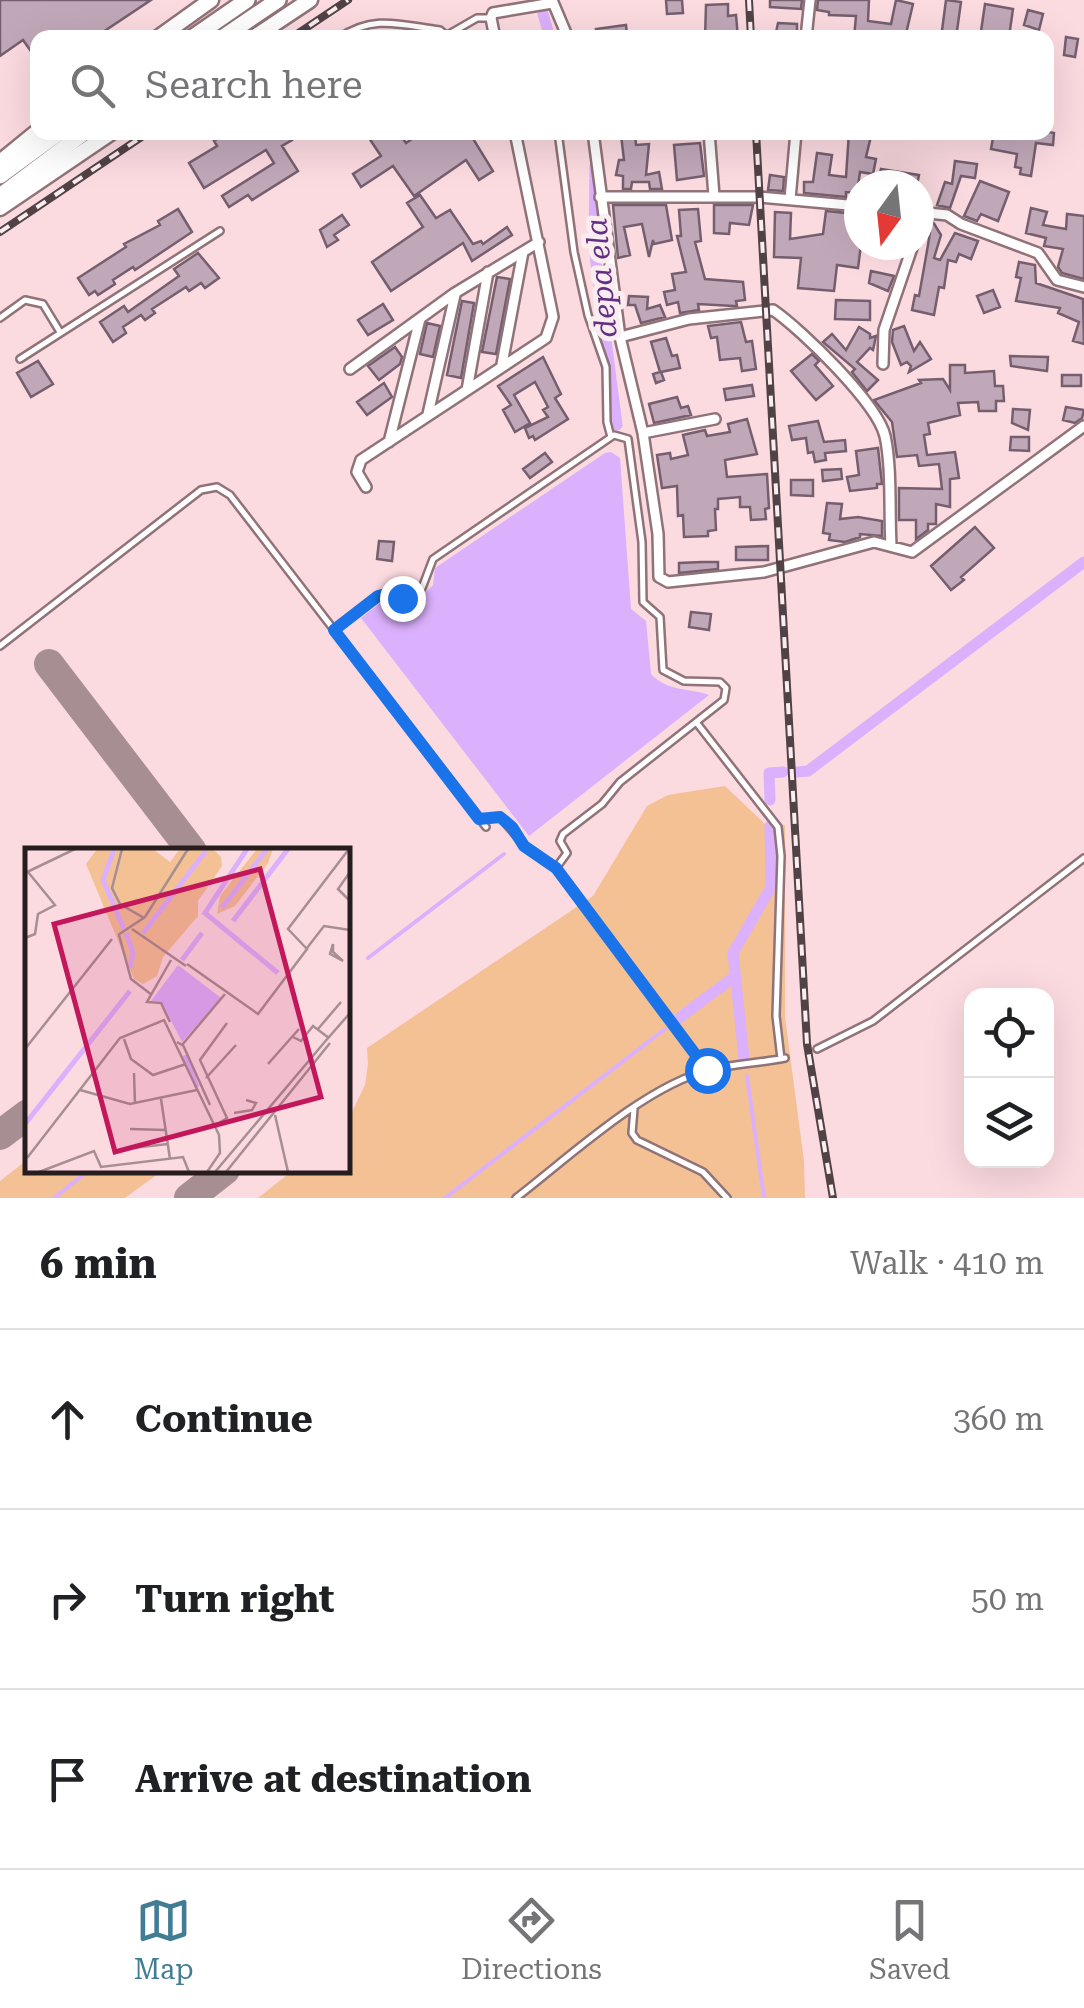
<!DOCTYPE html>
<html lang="en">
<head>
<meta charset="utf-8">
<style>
	body { margin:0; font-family:"Roboto Serif",serif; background:#f2f2f2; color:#202124 }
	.controls { position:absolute; right:30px; bottom:30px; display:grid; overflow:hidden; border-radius:20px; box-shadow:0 10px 40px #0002 }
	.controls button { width:90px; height:90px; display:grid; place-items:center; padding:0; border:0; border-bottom:2px solid #e0e0e0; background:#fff; color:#202124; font:50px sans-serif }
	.compass { position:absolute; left:844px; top:170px; width:90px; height:90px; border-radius:50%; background:#fff; box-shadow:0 10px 40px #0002; rotate:195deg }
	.stop { position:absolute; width:30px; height:30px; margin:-22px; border:8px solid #1a73e8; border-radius:50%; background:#fff }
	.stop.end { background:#1a73e8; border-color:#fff; box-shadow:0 2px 10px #0008 }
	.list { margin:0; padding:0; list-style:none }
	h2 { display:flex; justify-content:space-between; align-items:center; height:130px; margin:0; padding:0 40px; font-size:42px }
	h2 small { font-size:32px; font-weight:400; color:#757577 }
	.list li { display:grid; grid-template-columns:65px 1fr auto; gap:30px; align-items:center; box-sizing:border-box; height:180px; padding:0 40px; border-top:2px solid #e0e0e0 }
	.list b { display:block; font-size:38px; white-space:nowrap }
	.list em { font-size:32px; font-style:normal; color:#757577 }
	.icon { flex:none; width:55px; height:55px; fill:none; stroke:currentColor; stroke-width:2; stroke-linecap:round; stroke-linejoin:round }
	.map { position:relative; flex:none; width:1084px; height:1198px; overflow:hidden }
	.search { position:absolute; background:#fff; box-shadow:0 10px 40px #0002; left:30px; right:30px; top:30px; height:110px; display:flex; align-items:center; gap:25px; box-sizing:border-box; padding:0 35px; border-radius:20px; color:#757577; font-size:38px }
	.sheet { height:670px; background:#fff }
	nav { display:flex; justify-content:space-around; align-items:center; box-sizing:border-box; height:140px; border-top:2px solid #e0e0e0; background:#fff; font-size:28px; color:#757577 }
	nav a { display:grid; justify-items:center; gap:5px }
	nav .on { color:#417d94 }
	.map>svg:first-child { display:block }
	.green { fill:#f4c195 }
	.water { fill:#dbb0fc }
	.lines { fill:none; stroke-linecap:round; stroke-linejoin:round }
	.stream { stroke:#dbb0fc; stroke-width:4 }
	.canal { stroke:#dbb0fc; stroke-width:11 }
	.taxiway { stroke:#a68e92; stroke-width:30 }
	.building { fill:#c1a8b9; stroke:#755f6e; stroke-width:2.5 }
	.lane-casing { stroke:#907378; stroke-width:10 }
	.street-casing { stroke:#907378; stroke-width:14 }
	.primary-casing { stroke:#907378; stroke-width:19 }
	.highway-casing { stroke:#907378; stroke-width:20 }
	.lane { stroke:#fff; stroke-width:5 }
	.street { stroke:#fff; stroke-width:9 }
	.primary { stroke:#fff; stroke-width:14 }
	.highway { stroke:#fff; stroke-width:15 }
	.rail-casing { stroke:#514245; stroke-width:8 }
	.rail { stroke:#faedef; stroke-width:4; stroke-dasharray:11; stroke-linecap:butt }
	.route { stroke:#1a73e8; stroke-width:12 }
	.labels { text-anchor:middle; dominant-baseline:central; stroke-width:10; stroke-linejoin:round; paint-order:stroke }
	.water-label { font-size:30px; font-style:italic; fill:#632e85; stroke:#faedef }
	.inset-river { fill:none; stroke:#dbb0fc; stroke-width:5 }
	.inset-road { fill:none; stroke:#a68e92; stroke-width:2.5 }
	.view { fill:#c2185b; fill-opacity:0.15; stroke:#c2185b; stroke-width:5 }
	.inset-edge { fill:none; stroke:#271c1e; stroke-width:5 }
</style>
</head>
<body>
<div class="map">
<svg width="1084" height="1198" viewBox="0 0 1084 1198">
	<rect width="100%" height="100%" fill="#fbdae0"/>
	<!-- green -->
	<path class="green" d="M 725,786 L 765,824 L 785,825 L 785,1017 L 804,1161 L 805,1198 L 258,1198 L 292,1171 L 348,1170 L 348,1120 L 365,1085 L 368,1064 L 367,1048 L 593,896 L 647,806 L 668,795 Z
		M 27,1160 L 28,1170 L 162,1171 L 125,1198 L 0,1198 L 0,1181 Z"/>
	<!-- water -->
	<path class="water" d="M 611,452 L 620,458 L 631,609 L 646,621 L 651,674 C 668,692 690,688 709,695 L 529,836 L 361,618 L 383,601 C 405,606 418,602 433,585 L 435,568 L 605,453 Z"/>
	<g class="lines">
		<!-- stream -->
		<path class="stream" d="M 368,958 L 504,854
			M 747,1076 L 764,1198
			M 54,1198 L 89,1170
			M 445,1198 L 665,1029"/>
		<!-- canal -->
		<path class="canal" d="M 543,14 L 550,38
			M 595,166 L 594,247 L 617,425
			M 798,772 L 808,771 L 1084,562
			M 770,800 L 769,773 L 783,772
			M 679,1018 L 734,977
			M 744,1058 L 733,953 L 771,887 L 770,826"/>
		<!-- taxiway -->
		<path class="taxiway" d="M 49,664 L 192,851
			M 0,1135 L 28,1114
			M 189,1198 L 225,1170"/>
	</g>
	<!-- building -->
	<path class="building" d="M 0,0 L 151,0 L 94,38 L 38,38 L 38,61 L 23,40 L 0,56 Z
		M 666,0 L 682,0 L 683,13 L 667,14 Z
		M 770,0 L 802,0 L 801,9 L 770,7 Z
		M 818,0 L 869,0 L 868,21 L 891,24 L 896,0 L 913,4 L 905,38 L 854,38 L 856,16 L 829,15 L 829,12 L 817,10 Z
		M 946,0 L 961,2 L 956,38 L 941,38 Z
		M 728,4 L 728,16 L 736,15 L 738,38 L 705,38 L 706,5 Z
		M 985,4 L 1013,9 L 1009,37 L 980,38 Z
		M 1028,10 L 1043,14 L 1039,30 L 1024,25 Z
		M 778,23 L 797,24 L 797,38 L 775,37 Z
		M 626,25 L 627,35 L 598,38 L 596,29 Z
		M 1066,37 L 1078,39 L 1075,57 L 1064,55 Z
		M 228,132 L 287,132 L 292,140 L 282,146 L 298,171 L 252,200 L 248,195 L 229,207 L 222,196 L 274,163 L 266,150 L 204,188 L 189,163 L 217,146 L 214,141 Z
		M 365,132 L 398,132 L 406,143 L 422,132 L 469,132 L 493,171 L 479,180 L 466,160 L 414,196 L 393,166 L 361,187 L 353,174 L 381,156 Z
		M 849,132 L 872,132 L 866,157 L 876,159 L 873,174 L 860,172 L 857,193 L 846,192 L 846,197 L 804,193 L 804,182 L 813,182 L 817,153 L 832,155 L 829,175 L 846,177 Z
		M 994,132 L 1049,132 L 1054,133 L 1053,145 L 1036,143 L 1031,176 L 1020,174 L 1021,168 L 1015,167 L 1017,154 L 991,149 Z
		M 635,134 L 636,145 L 649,144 L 646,175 L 659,172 L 662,189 L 650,189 L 649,182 L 632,182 L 631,189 L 623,189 L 623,176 L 616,175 L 619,160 L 624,160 L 621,135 Z
		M 700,143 L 704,176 L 677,180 L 674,145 Z
		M 955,161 L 977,164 L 975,178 L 961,176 L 950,208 L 937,205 L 945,182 L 952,184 Z
		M 881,169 L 919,175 L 917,185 L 877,185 Z
		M 770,175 L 784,177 L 783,191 L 768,190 Z
		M 980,181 L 1009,192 L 998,221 L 981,214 L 977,221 L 964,216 Z
		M 420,195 L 436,218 L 450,210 L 473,244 L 481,241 L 483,244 L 507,227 L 512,235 L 472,261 L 463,243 L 391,291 L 372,262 L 423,227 L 407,203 Z
		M 613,205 L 666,205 L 672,240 L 654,244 L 653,240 L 649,257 L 642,224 L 624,227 L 630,255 L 618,258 Z
		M 714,205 L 753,205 L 749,225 L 730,223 L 729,234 L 714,233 Z
		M 1031,208 L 1047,212 L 1043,225 L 1066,229 L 1067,214 L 1084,216 L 1084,279 L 1062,273 L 1058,267 L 1063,249 L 1044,246 L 1046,238 L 1026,233 Z
		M 178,209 L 192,232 L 135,270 L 133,267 L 113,280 L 115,284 L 98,295 L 95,291 L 89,295 L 78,278 L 126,247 L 124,244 L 160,225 L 158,221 Z
		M 698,209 L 701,241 L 695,242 L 705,279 L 743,282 L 745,300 L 736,301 L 737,306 L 734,306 L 698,304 L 699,310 L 680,313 L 678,302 L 667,305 L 664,292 L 675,290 L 672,274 L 686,272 L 677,236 L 681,236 L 679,210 Z
		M 826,211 L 846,213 L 846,220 L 859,222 L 861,245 L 858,268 L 837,265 L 834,291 L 798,288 L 801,258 L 774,257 L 775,212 L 791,213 L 790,239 L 823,234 Z
		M 342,215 L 349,225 L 334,235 L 338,240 L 327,247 L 320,230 Z
		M 923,221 L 933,222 L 941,235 L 934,258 L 940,260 L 955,233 L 978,241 L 971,259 L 959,254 L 956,262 L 948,260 L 944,288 L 939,287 L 934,315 L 912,310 L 915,295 L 919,296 L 928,245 L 930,232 Z
		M 198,253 L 219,278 L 205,288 L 201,283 L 189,291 L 186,287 L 152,309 L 155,313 L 145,320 L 141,315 L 123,327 L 126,333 L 113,342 L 100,322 L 124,306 L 128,312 L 179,276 L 174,269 Z
		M 1019,262 L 1035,265 L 1036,283 L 1083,299 L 1084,344 L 1073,341 L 1079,322 L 1058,313 L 1060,308 L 1016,301 L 1021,278 L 1016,277 Z
		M 871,271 L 894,276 L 888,291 L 869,283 Z
		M 497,277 L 510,279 L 496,354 L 482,352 Z
		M 993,290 L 1000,307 L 984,313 L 977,296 Z
		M 629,296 L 648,297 L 647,309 L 660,305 L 665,317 L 641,323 L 635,305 L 628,305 Z
		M 836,300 L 870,301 L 870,320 L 835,319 Z
		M 462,301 L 474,303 L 461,378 L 447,375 Z
		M 383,304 L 393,320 L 368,335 L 358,320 Z
		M 741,322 L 746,342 L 752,341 L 756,369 L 742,371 L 740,358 L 720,360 L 717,337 L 711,338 L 708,326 Z
		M 427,323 L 440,326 L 433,357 L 420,354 Z
		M 904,326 L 914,351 L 920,342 L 931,359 L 909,372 L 911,366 L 907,362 L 901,365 L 892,342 L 893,330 Z
		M 859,327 L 870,334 L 870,338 L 876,336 L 873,350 L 870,348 L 857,362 L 878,380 L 867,391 L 852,372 L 855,369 L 823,342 L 832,334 L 846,350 Z
		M 666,338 L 672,356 L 677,355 L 680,368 L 661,372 L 664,380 L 656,383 L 653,374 L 660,372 L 651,342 Z
		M 395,347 L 402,357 L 400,364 L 379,380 L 368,366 Z
		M 812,354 L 819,361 L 815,365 L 833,386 L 816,400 L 791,371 Z
		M 1010,356 L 1048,357 L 1047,371 L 1011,366 Z
		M 543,357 L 561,394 L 555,398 L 568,419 L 535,440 L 533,436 L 529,438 L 525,428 L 548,417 L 543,410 L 548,407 L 535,382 L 514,395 L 530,423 L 515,432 L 503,410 L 511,405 L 498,386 Z
		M 38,361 L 53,384 L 31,397 L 17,373 Z
		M 950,365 L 965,365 L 965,373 L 994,371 L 995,386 L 1003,386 L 1004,401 L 996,401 L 996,411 L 979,411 L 978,402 L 958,403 L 960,415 L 928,423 L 930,434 L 924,435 L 927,455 L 955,452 L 959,478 L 950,479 L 950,507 L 936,504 L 936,524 L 928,524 L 928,530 L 916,539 L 916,520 L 899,520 L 899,488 L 942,489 L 939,464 L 919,466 L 917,455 L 897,457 L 892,422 L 874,400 L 921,383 L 919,380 L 943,379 L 950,390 Z
		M 1062,375 L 1081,375 L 1081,386 L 1062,386 Z
		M 384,383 L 392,397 L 367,415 L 357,402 Z
		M 752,385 L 754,396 L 726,400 L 724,389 Z
		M 677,397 L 681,408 L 688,406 L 691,415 L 654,423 L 649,404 Z
		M 1066,407 L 1084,410 L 1082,418 L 1075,423 L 1063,420 Z
		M 1013,409 L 1030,410 L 1028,430 L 1012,423 Z
		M 747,419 L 757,454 L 725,460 L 727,477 L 767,474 L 769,508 L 765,509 L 766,519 L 751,520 L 750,507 L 740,507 L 740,497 L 718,499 L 718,509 L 715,509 L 716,530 L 708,531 L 708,536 L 684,537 L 683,515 L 678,516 L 677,486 L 662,488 L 657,455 L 670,453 L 671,459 L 688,455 L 683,435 L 705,430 L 707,436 L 730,432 L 728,424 Z
		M 818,421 L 824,442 L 845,440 L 846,451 L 825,453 L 826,460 L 815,462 L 813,452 L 808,453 L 806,438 L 792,440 L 789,426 Z
		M 1011,437 L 1029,437 L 1029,451 L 1010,450 Z
		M 878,448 L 882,484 L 877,484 L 877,488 L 850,491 L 847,477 L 859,475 L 856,451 Z
		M 545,453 L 552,462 L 530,478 L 523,469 Z
		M 841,469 L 842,479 L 823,481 L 822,470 Z
		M 791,480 L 813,480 L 813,496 L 791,495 Z
		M 827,503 L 842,504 L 840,519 L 858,517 L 882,521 L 882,536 L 860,534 L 860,537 L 845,542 L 829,540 L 830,534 L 823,533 Z
		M 975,527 L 994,548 L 961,577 L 964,580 L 951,590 L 931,566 Z
		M 379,541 L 394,542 L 392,561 L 377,559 Z
		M 768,546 L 768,560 L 736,560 L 736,547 Z
		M 702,562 L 718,562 L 718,569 L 679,573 L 679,563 Z
		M 691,612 L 711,614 L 709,630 L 689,627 Z"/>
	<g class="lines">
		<!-- lane casing -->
		<g class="lane-casing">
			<path id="lane" d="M 444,37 L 477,18 L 491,18
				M 339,38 C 374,14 401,25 440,30 L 447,36
				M 558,132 L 574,252 L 588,315 L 606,367 L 607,422 L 611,437
				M 0,318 L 25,300 L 43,304 L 60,332
				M 20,359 L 220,231
				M 334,630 L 378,596 L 408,597 L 422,588 L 433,559 L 614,435 L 628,439 L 642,542 L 643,602 L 660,617 L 663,670 L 684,681 L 720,682 L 726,688 L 724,700 L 620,782 L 602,804 L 563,834 L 560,841 L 567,853 L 556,868
				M 0,646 L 201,490 L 217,487 L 230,495 L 486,827
				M 696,722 L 778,827 L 781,856 L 776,1016 L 781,1059
				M 479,819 L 500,817 L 528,849 L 556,868 L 707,1070
				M 817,1049 L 873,1021 L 1084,858
				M 634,1109 L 632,1133 L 637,1140 L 703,1172 L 727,1198
				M 516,1198 C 568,1158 645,1086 709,1070 C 733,1064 760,1063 785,1058"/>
		</g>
		<!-- street casing -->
		<g class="street-casing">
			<path id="street" d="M 552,0 L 568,38
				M 495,38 L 491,18 L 493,13 L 552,3
				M 806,38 L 810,0
				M 593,132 L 620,337 L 643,433 L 658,534 L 659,577 L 668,582 L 764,572 L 874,542 L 912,552 L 1084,426
				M 709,132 L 714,196
				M 600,197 L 760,197 L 859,206
				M 790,199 L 796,132
				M 919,212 L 947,215 L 961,224 L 1038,253 L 1057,280 L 1084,287
				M 620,337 L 689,319 L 773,310 C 802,330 877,403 885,436 C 892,468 889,511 891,545
				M 502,364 L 523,252
				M 883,364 L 884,330 L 913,245
				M 350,369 L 455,293 L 539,242
				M 467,390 L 488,272
				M 428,414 L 455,295
				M 643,433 L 715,419
				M 389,442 L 420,319
				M 366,487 L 357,472 L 361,460 L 546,338 L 553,317 L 515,132"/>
		</g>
		<!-- primary casing -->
		<g class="primary-casing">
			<path id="primary" d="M 158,38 L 211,0
				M 253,38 L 310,0
				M 0,162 L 38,131
				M 0,208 L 112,132"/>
		</g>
		<!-- highway casing -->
		<g class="highway-casing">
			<path id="highway" d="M 192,38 L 247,0
				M 222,38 L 278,0
				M 0,176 L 60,132
				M 0,196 L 85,132"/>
		</g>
		<!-- lane -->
		<use href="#lane" class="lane"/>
		<!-- street -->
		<use href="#street" class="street"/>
		<!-- primary -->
		<use href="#primary" class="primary"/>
		<!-- highway -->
		<use href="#highway" class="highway"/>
		<!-- rail casing -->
		<g class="rail-casing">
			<path id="rail" d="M 749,0 L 751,38
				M 291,38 L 348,0
				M 756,132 L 807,1044 L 833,1198
				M 0,232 L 149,132"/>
		</g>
		<!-- rail -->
		<use href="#rail" class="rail"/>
	</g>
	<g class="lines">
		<!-- route -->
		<path class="route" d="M 402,598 L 386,594 L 378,596 L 334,630 L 479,819 L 500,817 L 512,827 L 524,846 L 556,868 L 707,1070"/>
	</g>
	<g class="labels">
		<!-- water labels -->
		<g class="water-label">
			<text transform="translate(601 278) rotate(-95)">depa ela</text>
		</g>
	</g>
	<!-- overview -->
	<g transform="translate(25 848)">
		<rect width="325" height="325" fill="#fbdae0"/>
		<path d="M 72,1 L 128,1 L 145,14 L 155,1 L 188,1 L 196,9 L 197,18 L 173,53 L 173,68 L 138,109 L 132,128 L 118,136 L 109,131 L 61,16 ZM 232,1 L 248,1 L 243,15 L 210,58 L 192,66 L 195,48 Z" fill="#f4c195"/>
		<path d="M 153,117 L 196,150 L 157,194 L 136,153 L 126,153 Z" fill="#dbb0fc"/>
		<path class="inset-river" d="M 89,1 L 78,32 L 99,81M 222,1 L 180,65 L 253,125M 197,60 L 242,1M 208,73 L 263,1M 101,85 L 108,105 L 105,120M 118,85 L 181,3M 157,112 L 177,85M 160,207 L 172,239M 0,276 L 105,143"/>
		<path class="inset-road" d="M 97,1 L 87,40 L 95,56 L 119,70M 325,24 L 313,41 L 325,53M 0,25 L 50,1M 107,81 L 161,118M 93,87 L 120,69 L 163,1M 94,87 L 106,131 L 127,147M 0,90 L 10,86 L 13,66 L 30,57 L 3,24M 308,96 L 308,104 L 318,113 L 305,106 ZM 282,100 L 299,78 L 325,82M 162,116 L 233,166 L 282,101 L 263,81 L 324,1M 145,174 L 136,155 L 122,154 L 146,112M 293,181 L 316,154M 268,189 L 276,193 L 288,178 L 304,190M 99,191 L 106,211 L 128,227 L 161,216M 152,194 L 157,197 L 200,146M 158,197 L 185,257M 297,197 L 325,165M 0,201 L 87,91M 243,216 L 274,181M 109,225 L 110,256M 181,230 L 211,197M 55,242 L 105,256 L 172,242M 136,251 L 145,311M 209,265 L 227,262 L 231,255 L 221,252M 250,267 L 263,324M 191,277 L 202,270 L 175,212 L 202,175M 105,281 L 141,282M 107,300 L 143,296M 2,310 L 95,190 L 139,172 L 194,287 L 195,305 L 182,324M 14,324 L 69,303 L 76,319 L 158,309 L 164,324M 190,324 L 298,196M 201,324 L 305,195"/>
		<path class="view" d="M 235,21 L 296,249 L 90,304 L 29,76 Z"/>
		<rect width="325" height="325" class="inset-edge"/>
	</g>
</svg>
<div class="controls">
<button><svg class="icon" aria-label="locate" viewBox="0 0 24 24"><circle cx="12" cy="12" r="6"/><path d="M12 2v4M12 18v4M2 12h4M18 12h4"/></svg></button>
<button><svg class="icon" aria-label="layers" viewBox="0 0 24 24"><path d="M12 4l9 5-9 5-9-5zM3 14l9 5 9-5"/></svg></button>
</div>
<svg class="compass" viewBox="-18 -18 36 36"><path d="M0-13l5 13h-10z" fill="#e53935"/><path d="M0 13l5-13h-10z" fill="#757577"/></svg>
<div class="stop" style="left:707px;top:1070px"></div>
<div class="stop end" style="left:402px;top:598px"></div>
<div class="search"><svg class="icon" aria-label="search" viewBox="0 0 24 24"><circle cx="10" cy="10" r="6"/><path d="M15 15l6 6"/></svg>Search here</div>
</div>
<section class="sheet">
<h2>6 min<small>Walk · 410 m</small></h2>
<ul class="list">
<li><svg class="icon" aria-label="ahead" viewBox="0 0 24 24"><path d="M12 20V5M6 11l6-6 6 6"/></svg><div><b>Continue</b></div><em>360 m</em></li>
<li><svg class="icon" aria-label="right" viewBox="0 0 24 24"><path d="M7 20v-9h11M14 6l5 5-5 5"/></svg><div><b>Turn right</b></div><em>50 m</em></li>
<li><svg class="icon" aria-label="arrive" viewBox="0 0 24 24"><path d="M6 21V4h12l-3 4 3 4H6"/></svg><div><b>Arrive at destination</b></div></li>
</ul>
</section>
<nav>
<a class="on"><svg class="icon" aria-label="map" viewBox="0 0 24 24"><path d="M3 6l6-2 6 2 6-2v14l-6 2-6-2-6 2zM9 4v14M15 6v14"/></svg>Map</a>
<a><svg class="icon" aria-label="directions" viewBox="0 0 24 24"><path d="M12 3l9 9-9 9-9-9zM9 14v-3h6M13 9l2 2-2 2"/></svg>Directions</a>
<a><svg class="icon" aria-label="saved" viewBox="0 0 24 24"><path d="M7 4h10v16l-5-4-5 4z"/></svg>Saved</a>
</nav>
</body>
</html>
